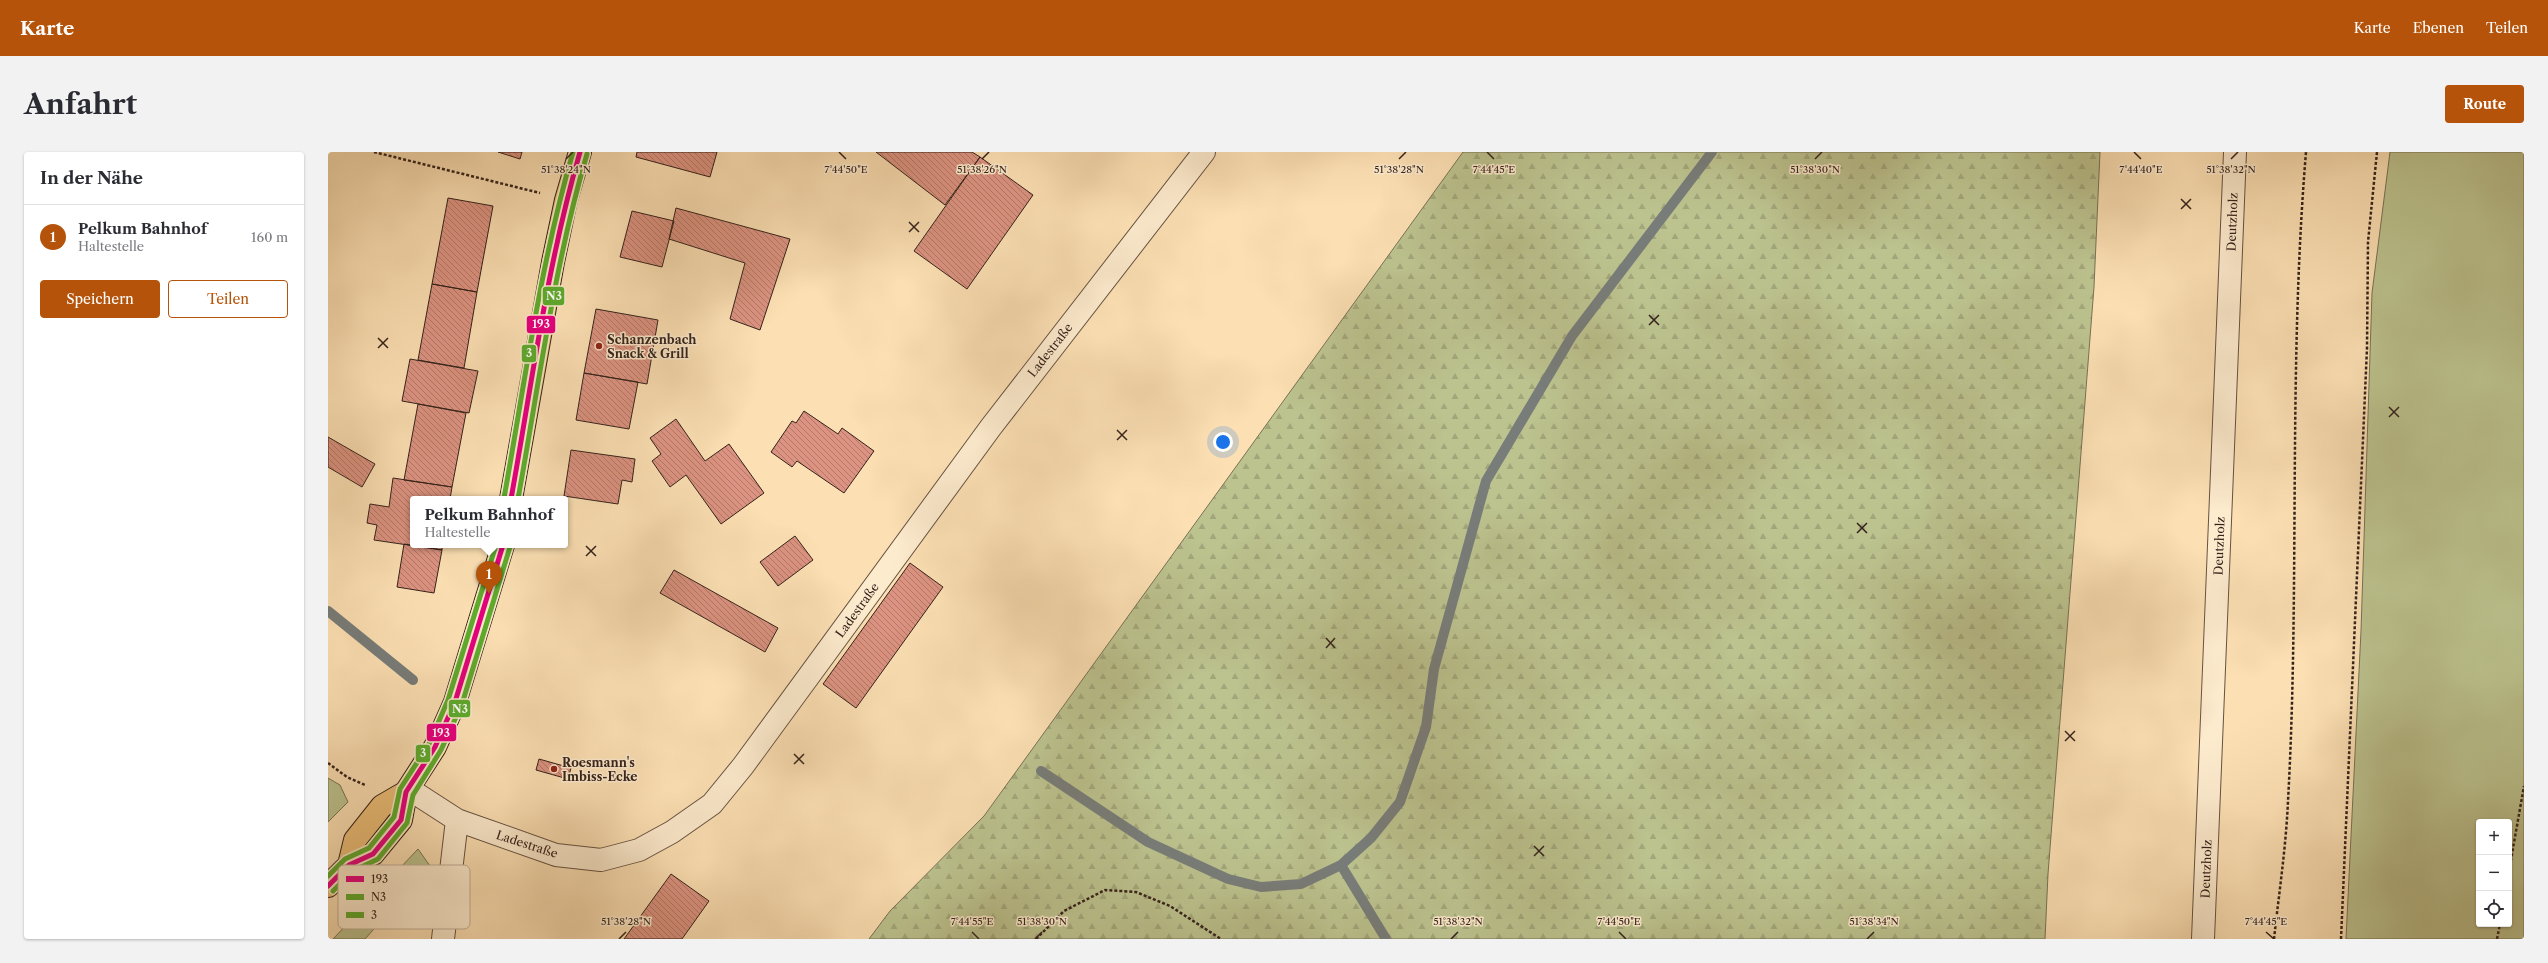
<!DOCTYPE html>
<html lang="de">
<head>
<meta charset="utf-8">
<style>
	body { margin:0; font-family:"Libre Caslon Text",serif; background:#f2f2f3; color:#2b2b33 }
	.controls { position:absolute; right:12px; bottom:12px; display:grid; overflow:hidden; border-radius:4px; box-shadow:0 1px 3px #0004 }
	.controls button { width:36px; height:36px; display:grid; place-items:center; padding:0; border:0; border-bottom:1px solid #e1e1e2; background:#fff; color:#2b2b33; font:20px sans-serif }
	.you { position:absolute; left:895px; top:290px; width:14px; height:14px; margin:-10px; border:3px solid #fff; border-radius:50%; background:#1a73e8; box-shadow:0 0 0 6px #1a73e833 }
	.badge { display:grid; place-items:center; width:26px; height:26px; border-radius:50%; background:#b45309; color:#fff; font-size:13px; font-weight:700 }
	.pin { position:absolute; translate:-50% -33px; filter:drop-shadow(0 1px 2px #0008) }
	.pin::after { content:''; position:absolute; top:21px; width:14px; height:12px; background:inherit; clip-path:polygon(0 0,100% 0,50% 100%) }
	.popup { position:absolute; left:82px; top:344px; width:158px; height:52px; box-sizing:border-box; display:grid; place-content:center; border-radius:4px; background:#fff; filter:drop-shadow(0 1px 3px #0005); font-size:13px; white-space:nowrap; color:#7c7c81 }
	.popup b { font-size:15px; color:#2b2b33 }
	.popup::after { content:''; position:absolute; left:50%; top:100%; margin-left:-8px; border:8px solid transparent; border-top-color:#fff }
	.list { margin:0; padding:0; list-style:none }
	h2 { display:flex; justify-content:space-between; align-items:center; height:52px; margin:0; padding:0 16px; font-size:17px }
	h2 small { font-size:13px; font-weight:400; color:#7c7c81 }
	.list li { display:grid; grid-template-columns:26px 1fr auto; gap:12px; align-items:center; box-sizing:border-box; height:64px; padding:0 16px; border-top:1px solid #e1e1e2 }
	.list b { display:block; font-size:15px; white-space:nowrap }
	.list p { margin:0; font-size:13px; white-space:nowrap; color:#7c7c81 }
	.list em { font-size:13px; font-style:normal; color:#7c7c81 }
	.actions { display:flex; gap:8px; padding:12px 16px }
	.actions a { flex:1; padding:9px 0; border:1px solid #b45309; border-radius:4px; text-align:center; font-size:14px; color:#b45309 }
	.actions .main { background:#b45309; color:#fff }
	.icon { flex:none; width:22px; height:22px; fill:none; stroke:currentColor; stroke-width:2; stroke-linecap:round; stroke-linejoin:round }
	.map { position:relative; flex:none; width:2196px; height:787px; overflow:hidden; border-radius:4px }
	header { display:flex; align-items:center; gap:24px; box-sizing:border-box; height:56px; padding:0 20px; background:#b45309; color:#fff }
	header strong { font-size:19px }
	nav { display:flex; gap:22px; margin-inline-start:auto; font-size:14px }
	.intro { display:flex; align-items:center; justify-content:space-between; box-sizing:border-box; height:96px; padding:0 24px }
	h1 { margin:0; font-size:28px }
	.button { padding:10px 18px; border-radius:4px; background:#b45309; color:#fff; font-size:14px; font-weight:700 }
	main { display:flex; gap:24px; padding:0 24px }
	aside { flex:1; background:#fff; border-radius:4px; box-shadow:0 1px 3px #0004 }
	.map>svg:first-child { display:block }
	.green { fill:#bcc38f; stroke:#787255; fill-rule:evenodd }
	.forest { fill:url(#forest-firs); stroke:#787255 }
	.lines { fill:none; stroke-linecap:round; stroke-linejoin:round }
	.stream { stroke:#787d7a; stroke-width:10 }
	.building { fill:url(#building-back-hatch); stroke:#34221b }
	.minor-casing { stroke:#665241; stroke-width:24 }
	.major-casing { stroke:#34221b; stroke-width:24 }
	.path { stroke:#34221b; stroke-width:2.5; stroke-dasharray:3 2; stroke-linecap:butt }
	.minor { stroke:#fdebce; stroke-width:22 }
	.major { stroke:#eec07a; stroke-width:22 }
	.bus-1-casing { stroke:#fdebce; stroke-width:8 }
	.bus-2-casing { stroke:#fdebce; stroke-width:8 }
	.bus-3-casing { stroke:#fdebce; stroke-width:8 }
	.bus-1 { stroke:#e5007d; stroke-width:5 }
	.bus-2 { stroke:#5eac2d; stroke-width:5 }
	.bus-3 { stroke:#5eac2d; stroke-width:5 }
	.ticks { fill:none; stroke:#34221b; stroke-width:1.5 }
	.poi-dot { fill:#8f2418; stroke:#fdebce; stroke-width:1.5 }
	.labels { text-anchor:middle; dominant-baseline:central; stroke-width:3; stroke-linejoin:round; paint-order:stroke }
	.street-label { font-size:12px; fill:#34221b; stroke:#fdebce }
	.poi-label { font-size:12px; font-weight:bold; fill:#34221b; stroke:#fdebce; text-anchor:start }
	.key { fill:#fdebce; stroke:#c1af98; stroke-width:1 }
	.key-label { font-size:11px; fill:#34221b }
	.ticks-label { font-size:10px; text-anchor:middle; fill:#34221b; stroke:#fdebce; stroke-width:3; stroke-linejoin:round; paint-order:stroke }
	.line-badge { stroke:#fdebce; stroke-width:1.5 }
	.badge-label { font-size:11px; text-anchor:middle; font-weight:bold; fill:#fff }
</style>
</head>
<body>
<header>
<strong>Karte</strong>
<nav><a>Karte</a><a>Ebenen</a><a>Teilen</a></nav>
</header>
<div class="intro"><h1>Anfahrt</h1><a class="button">Route</a></div>
<main>
<aside>
<h2>In der Nähe<small></small></h2>
<ul class="list">
<li><span class="badge">1</span><div><b>Pelkum Bahnhof</b><p>Haltestelle</p></div><em>160 m</em></li>
</ul>
<div class="actions"><a class="main">Speichern</a><a>Teilen</a></div>
</aside>
<div class="map">
<svg width="2196" height="787" viewBox="0 0 2196 787">
	<defs>
		<pattern id="forest-firs" width="22" height="20" patternUnits="userSpaceOnUse"><rect width="22" height="20" fill="#bcc38f"/><path d="M5 1l3.5 6h-7zM16 11l3.5 6h-7z" fill="#a2a77b"/></pattern>
		<pattern id="building-back-hatch" width="6" height="6" patternUnits="userSpaceOnUse"><rect width="6" height="6" fill="#dc9381"/><path d="M-1 5l2 2M0 0l6 6M5-1l2 2" fill="none" stroke="#b37869"/></pattern>
	</defs>
	<rect width="100%" height="100%" fill="#fce0b4"/>
	<filter id="stains"><feTurbulence type="fractalNoise" baseFrequency=".005" numOctaves="4"/><feColorMatrix values="0 0 0 0 .2 0 0 0 0 .09 0 0 0 0 .02 0 0 0 .5 -.17"/></filter>
	<radialGradient id="worn" r=".72"><stop offset=".6" stop-color="#630" stop-opacity="0"/><stop offset="1" stop-color="#630" stop-opacity=".3"/></radialGradient>
	<!-- green -->
	<path class="green" d="M 2062,0 L 2196,0 L 2196,787 L 2018,787 L 2033,479 L 2044,141 ZM 2151,670 L 2181,670 L 2181,772 L 2151,772 Z
		M 0,626 L 12,633 L 20,650 L 0,670 Z
		M 90,697 L 102,714 L 37,787 L 5,787 Z"/>
	<!-- forest -->
	<path class="forest" d="M 1135,0 L 1772,0 L 1766,135 L 1720,722 L 1717,787 L 541,787 L 562,759 L 656,664 Z"/>
	<g class="lines">
		<!-- stream -->
		<path class="stream" d="M 0,459 L 85,528
			M 713,619 L 820,690 L 900,727 L 933,735 L 973,732 L 1013,713 L 1043,686 L 1072,650 L 1098,575 L 1106,517 L 1158,329 L 1244,184 L 1384,0
			M 1013,713 L 1058,787"/>
	</g>
	<!-- building -->
	<path class="building" d="M 170,0 L 194,0 L 192,7 Z
		M 309,0 L 389,0 L 382,25 L 308,5 Z
		M 548,0 L 644,0 L 652,5 L 617,53 Z
		M 652,5 L 705,43 L 639,137 L 586,99 Z
		M 120,46 L 165,54 L 149,140 L 104,132 Z
		M 348,56 L 462,87 L 432,178 L 402,167 L 417,111 L 341,87 Z
		M 304,59 L 346,69 L 334,115 L 292,105 Z
		M 104,132 L 149,140 L 136,216 L 90,208 Z
		M 268,157 L 330,168 L 319,232 L 256,221 Z
		M 82,207 L 150,219 L 141,261 L 74,249 Z
		M 256,221 L 310,230 L 301,277 L 248,268 Z
		M 90,252 L 138,261 L 124,335 L 76,328 Z
		M 476,259 L 510,282 L 514,276 L 546,299 L 516,341 L 469,309 L 464,315 L 443,300 L 464,269 L 468,271 Z
		M 348,267 L 377,309 L 401,292 L 436,341 L 393,372 L 358,323 L 342,335 L 324,309 L 333,302 L 322,286 Z
		M 0,285 L 47,312 L 34,335 L 0,315 Z
		M 243,298 L 307,307 L 304,330 L 294,328 L 290,352 L 236,344 Z
		M 65,326 L 124,335 L 122,347 L 85,347 L 85,393 L 114,393 L 114,398 L 46,388 L 49,373 L 39,371 L 42,352 L 61,355 Z
		M 467,384 L 485,408 L 450,434 L 432,410 Z
		M 76,392 L 114,398 L 106,441 L 69,435 Z
		M 582,411 L 615,435 L 528,556 L 495,532 Z
		M 346,418 L 450,476 L 437,500 L 332,441 Z
		M 211,607 L 243,616 L 240,627 L 208,618 Z
		M 343,722 L 381,749 L 354,787 L 296,787 Z"/>
	<g class="lines">
		<!-- minor casing -->
		<g class="minor-casing">
			<path id="minor" d="M 81,637 L 129,668 L 228,703 L 273,708 L 311,698 L 344,680 L 384,652 L 415,614 L 663,275 L 876,0
				M 115,787 L 129,668
				M 1875,787 L 1907,0"/>
		</g>
		<!-- major casing -->
		<g class="major-casing">
			<path id="major" d="M 183,347 L 225,110 L 238,48 L 252,0
				M 21,713 L 27,688 L 54,654 L 78,640
				M 0,734 L 21,713 L 45,702 L 73,668 L 78,640 L 107,595 L 127,550 L 175,393"/>
		</g>
		<!-- path -->
		<path class="path" d="M 46,0 L 212,41
			M 0,611 L 19,625 L 37,633
			M 2181,719 L 2196,634
			M 708,787 L 736,759 L 777,738 L 808,740 L 842,754 L 893,787
			M 1946,787 C 1951,741 1958,695 1960,649 C 1972,433 1960,216 1978,0
			M 2013,787 L 2039,196 L 2040,90 L 2049,0
			M 2169,787 L 2172,772"/>
		<!-- minor -->
		<use href="#minor" class="minor"/>
		<!-- major -->
		<use href="#major" class="major"/>
		<!-- bus-1 casing -->
		<g class="bus-1-casing">
			<path id="bus-1" d="M 183,347 C 204,231 219,113 252,0
				M 0,734 L 21,713 L 45,702 L 73,668 L 78,640 L 107,595 L 127,550 L 175,393"/>
		</g>
		<!-- bus-2 casing -->
		<g class="bus-2-casing">
			<path id="bus-2" d="M 190,347 C 211,232 226,114 259,2
				M 5,739 L 25,719 L 50,707 L 79,671 L 85,643 L 113,598 L 134,552 L 182,395"/>
		</g>
		<!-- bus-3 casing -->
		<g class="bus-3-casing">
			<path id="bus-3" d="M 176,346 C 197,230 212,113 245,0
				M 0,724 L 17,707 L 41,696 L 66,665 L 72,637 L 101,592 L 120,548 L 168,393"/>
		</g>
		<!-- bus-1 -->
		<use href="#bus-1" class="bus-1"/>
		<!-- bus-2 -->
		<use href="#bus-2" class="bus-2"/>
		<!-- bus-3 -->
		<use href="#bus-3" class="bus-3"/>
	</g>
	<!-- ticks -->
	<path class="ticks" d="M 511,0 L 518,7M 1159,0 L 1166,7M 1806,0 L 1813,7M 238,7 L 245,0M 654,7 L 661,0M 1071,7 L 1078,0M 1487,7 L 1494,0M 1903,7 L 1910,0M 1853,47 L 1863,57M 1853,57 L 1863,47M 581,70 L 591,80M 581,80 L 591,70M 1321,163 L 1331,173M 1321,173 L 1331,163M 50,186 L 60,196M 50,196 L 60,186M 2061,255 L 2071,265M 2061,265 L 2071,255M 789,278 L 799,288M 789,288 L 799,278M 1529,371 L 1539,381M 1529,381 L 1539,371M 258,394 L 268,404M 258,404 L 268,394M 998,486 L 1007,496M 998,496 L 1007,486M 1737,579 L 1747,589M 1737,589 L 1747,579M 466,602 L 476,612M 466,612 L 476,602M 1206,694 L 1216,704M 1206,704 L 1216,694M 644,780 L 651,787M 1291,780 L 1298,787M 1938,780 L 1946,787M 291,787 L 298,780M 707,787 L 714,780M 1123,787 L 1130,780M 1539,787 L 1546,780"/>
	<!-- markers -->
	<g class="poi-dot">
		<circle cx="271" cy="194" r="4"/>
		<circle cx="226" cy="617" r="4"/>
	</g>
	<g class="labels">
		<!-- street labels -->
		<g class="street-label">
			<text transform="translate(1904 70) rotate(-88)">Deutzholz</text>
			<text transform="translate(722 198) rotate(-52)">Ladestraße</text>
			<text transform="translate(1891 394) rotate(-88)">Deutzholz</text>
			<text transform="translate(529 458) rotate(-54)">Ladestraße</text>
			<text transform="translate(199 692) rotate(18)">Ladestraße</text>
			<text transform="translate(1878 717) rotate(-88)">Deutzholz</text>
		</g>
		<!-- poi labels -->
		<g class="poi-label">
			<text x="279" y="187">Schanzenbach<tspan x="279" dy="14">Snack &amp; Grill</tspan></text>
			<text x="234" y="610">Roesmann's<tspan x="234" dy="14">Imbiss-Ecke</tspan></text>
		</g>
	</g>
	<!-- legend -->
	<rect x="10" y="713" width="132" height="64" rx="6" class="key"/>
	<rect x="18" y="724" width="18" height="6" fill="#e5007d"/>
	<rect x="18" y="742" width="18" height="6" fill="#5eac2d"/>
	<rect x="18" y="760" width="18" height="6" fill="#5eac2d"/>
	<g class="key-label">
		<text x="43" y="731">193</text>
		<text x="43" y="749">N3</text>
		<text x="43" y="767">3</text>
	</g>
	<g class="ticks-label">
		<text x="238" y="21">51°38'24"N</text>
		<text x="518" y="21">7°44'50"E</text>
		<text x="654" y="21">51°38'26"N</text>
		<text x="1071" y="21">51°38'28"N</text>
		<text x="1166" y="21">7°44'45"E</text>
		<text x="1487" y="21">51°38'30"N</text>
		<text x="1813" y="21">7°44'40"E</text>
		<text x="1903" y="21">51°38'32"N</text>
		<text x="298" y="773">51°38'28"N</text>
		<text x="714" y="773">51°38'30"N</text>
		<text x="1130" y="773">51°38'32"N</text>
		<text x="1546" y="773">51°38'34"N</text>
		<text x="1938" y="773">7°44'45"E</text>
		<text x="644" y="773">7°44'55"E</text>
		<text x="1291" y="773">7°44'50"E</text>
	</g>
	<g class="line-badge">
		<rect x="214" y="134" width="23" height="20" rx="4" fill="#5eac2d"/>
		<rect x="198" y="163" width="30" height="19" rx="4" fill="#e5007d"/>
		<rect x="193" y="192" width="16" height="19" rx="4" fill="#5eac2d"/>
		<rect x="120" y="547" width="23" height="19" rx="4" fill="#5eac2d"/>
		<rect x="98" y="571" width="31" height="19" rx="4" fill="#e5007d"/>
		<rect x="87" y="592" width="16" height="19" rx="4" fill="#5eac2d"/>
	</g>
	<g class="badge-label">
		<text x="226" y="148">N3</text>
		<text x="213" y="176">193</text>
		<text x="201" y="205">3</text>
		<text x="132" y="561">N3</text>
		<text x="113" y="585">193</text>
		<text x="95" y="605">3</text>
	</g>
	<rect width="100%" height="100%" filter="url(#stains)"/>
	<rect width="100%" height="100%" fill="url(#worn)"/>
</svg>
<div class="controls">
<button>+</button>
<button>−</button>
<button><svg class="icon" aria-label="locate" viewBox="0 0 24 24"><circle cx="12" cy="12" r="6"/><path d="M12 2v4M12 18v4M2 12h4M18 12h4"/></svg></button>
</div>
<div class="you"></div>
<div class="pin badge" style="left:161px;top:442px">1</div>
<div class="popup"><b>Pelkum Bahnhof</b>Haltestelle</div>
</div>
</main>
</body>
</html>
